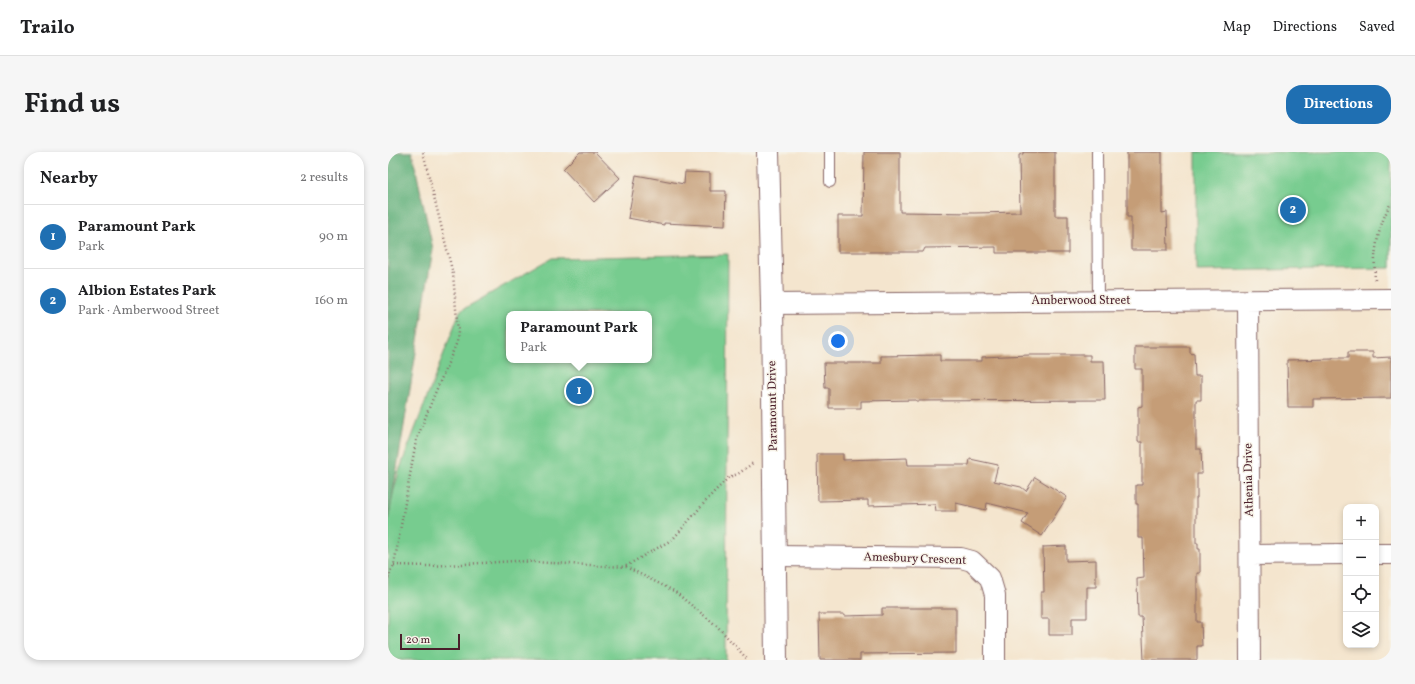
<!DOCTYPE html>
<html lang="en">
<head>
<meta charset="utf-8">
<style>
	body { margin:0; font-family:Vollkorn,serif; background:#f6f6f6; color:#202124 }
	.controls { position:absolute; right:12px; bottom:12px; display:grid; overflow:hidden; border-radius:8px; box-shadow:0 2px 6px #0003 }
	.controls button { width:36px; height:36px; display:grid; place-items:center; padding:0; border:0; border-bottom:1px solid #e0e0e0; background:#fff; color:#202124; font:20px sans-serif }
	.scale { position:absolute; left:12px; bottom:10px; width:60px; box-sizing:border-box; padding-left:4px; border:2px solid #4a1f2b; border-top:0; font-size:11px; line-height:14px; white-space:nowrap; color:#4a1f2b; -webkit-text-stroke:3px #f7f3e8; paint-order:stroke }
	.you { position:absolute; left:450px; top:189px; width:14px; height:14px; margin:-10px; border:3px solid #fff; border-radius:50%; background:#1a73e8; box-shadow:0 0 0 6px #1a73e833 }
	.badge { display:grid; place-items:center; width:26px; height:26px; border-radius:50%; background:#1f6fb2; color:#fff; font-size:13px; font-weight:700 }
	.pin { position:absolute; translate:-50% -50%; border:2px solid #fff; box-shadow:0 1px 4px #0006 }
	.popup { position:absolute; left:118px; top:159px; width:146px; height:52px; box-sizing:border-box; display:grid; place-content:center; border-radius:8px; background:#fff; filter:drop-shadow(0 1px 3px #0005); font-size:13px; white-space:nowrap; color:#757577 }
	.popup b { font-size:15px; color:#202124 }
	.popup::after { content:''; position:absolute; left:50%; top:100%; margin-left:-8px; border:8px solid transparent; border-top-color:#fff }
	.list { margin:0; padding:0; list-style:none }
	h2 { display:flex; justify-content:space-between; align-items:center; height:52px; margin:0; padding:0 16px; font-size:17px }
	h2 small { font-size:13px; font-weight:400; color:#757577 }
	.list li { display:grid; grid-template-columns:26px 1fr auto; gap:12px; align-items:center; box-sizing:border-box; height:64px; padding:0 16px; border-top:1px solid #e0e0e0 }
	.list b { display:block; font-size:15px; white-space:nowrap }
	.list p { margin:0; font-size:13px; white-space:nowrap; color:#757577 }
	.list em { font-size:13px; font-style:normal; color:#757577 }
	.icon { flex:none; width:22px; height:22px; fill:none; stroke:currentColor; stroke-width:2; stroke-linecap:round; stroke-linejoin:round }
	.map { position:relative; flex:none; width:1003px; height:508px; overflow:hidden; border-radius:16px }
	header { display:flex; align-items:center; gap:24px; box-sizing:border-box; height:56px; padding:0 20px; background:#fff; border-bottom:1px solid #e0e0e0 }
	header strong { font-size:19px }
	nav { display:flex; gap:22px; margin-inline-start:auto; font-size:14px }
	.intro { display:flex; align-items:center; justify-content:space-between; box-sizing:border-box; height:96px; padding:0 24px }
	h1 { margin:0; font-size:28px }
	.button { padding:10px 18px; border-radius:16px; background:#1f6fb2; color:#fff; font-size:14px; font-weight:700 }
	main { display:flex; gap:24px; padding:0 24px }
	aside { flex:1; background:#fff; border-radius:16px; box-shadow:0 2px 6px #0003 }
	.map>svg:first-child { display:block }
	.green { fill:#77cc8f; stroke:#60765d; fill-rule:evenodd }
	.forest { fill:#61b07a; stroke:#566852 }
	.building { fill:#c59d77 }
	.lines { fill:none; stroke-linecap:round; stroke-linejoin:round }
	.service-casing { stroke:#866464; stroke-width:12 }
	.minor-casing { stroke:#866464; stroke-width:22 }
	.tertiary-casing { stroke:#866464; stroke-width:24 }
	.path { stroke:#866464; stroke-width:2.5; stroke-dasharray:1 3; stroke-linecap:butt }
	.service { stroke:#fff; stroke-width:10 }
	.minor { stroke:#fff; stroke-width:20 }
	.tertiary { stroke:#fff; stroke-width:22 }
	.labels { text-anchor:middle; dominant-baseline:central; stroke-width:3; stroke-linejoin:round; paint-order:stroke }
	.street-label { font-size:12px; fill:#4a1f2b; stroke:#f7f3e8 }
</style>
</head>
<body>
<header>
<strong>Trailo</strong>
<nav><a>Map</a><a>Directions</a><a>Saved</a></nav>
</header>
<div class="intro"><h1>Find us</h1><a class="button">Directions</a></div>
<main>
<aside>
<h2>Nearby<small>2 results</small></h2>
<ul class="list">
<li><span class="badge">1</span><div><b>Paramount Park</b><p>Park</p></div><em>90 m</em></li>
<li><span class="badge">2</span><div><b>Albion Estates Park</b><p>Park · Amberwood Street</p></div><em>160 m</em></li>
</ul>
</aside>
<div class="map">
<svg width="1003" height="508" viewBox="0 0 1003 508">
	<rect width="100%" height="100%" fill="#f7f3e8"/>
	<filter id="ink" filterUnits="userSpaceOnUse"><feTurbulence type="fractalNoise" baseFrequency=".025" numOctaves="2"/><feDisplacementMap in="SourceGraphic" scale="8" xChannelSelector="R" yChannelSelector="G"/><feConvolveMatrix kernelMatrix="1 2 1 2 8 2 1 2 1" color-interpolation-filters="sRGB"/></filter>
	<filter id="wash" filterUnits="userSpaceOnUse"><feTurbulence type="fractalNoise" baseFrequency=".012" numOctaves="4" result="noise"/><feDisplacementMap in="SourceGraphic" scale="16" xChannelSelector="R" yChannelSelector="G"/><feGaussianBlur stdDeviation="0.9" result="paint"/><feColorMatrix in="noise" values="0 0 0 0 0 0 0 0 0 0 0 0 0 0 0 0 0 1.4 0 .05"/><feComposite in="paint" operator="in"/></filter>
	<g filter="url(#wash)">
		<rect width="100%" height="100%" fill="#f4e5ce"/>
		<!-- green -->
		<path class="green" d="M 808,0 L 1003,0 L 1003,116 L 808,119 Z
			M 340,102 L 338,508 L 0,508 L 0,360 L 11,319 L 72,159 L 164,106 ZM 121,162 L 261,162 L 261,208 L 121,208 Z"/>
		<!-- forest -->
		<path class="forest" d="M 0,0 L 24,0 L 45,97 L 0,371 Z"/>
		<g id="blocks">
			<!-- building -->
			<path class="building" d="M 192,0 L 207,0 L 232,26 L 206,50 L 175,17 Z
				M 476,0 L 512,0 L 512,60 L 586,61 L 632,60 L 631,3 L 635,2 L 635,0 L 667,0 L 667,64 L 680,64 L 680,101 L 608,101 L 608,95 L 537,96 L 535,100 L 450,100 L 450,64 L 475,64 Z
				M 739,0 L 774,0 L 774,61 L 779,60 L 780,98 L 743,98 L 743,65 L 739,65 Z
				M 297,20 L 322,21 L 322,39 L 338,39 L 337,74 L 276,71 L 276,73 L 240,66 L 248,23 L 296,32 Z
				M 747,195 L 802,195 L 802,201 L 806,202 L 807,224 L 813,224 L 813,248 L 808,248 L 808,297 L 813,297 L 814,322 L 809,322 L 809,346 L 808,346 L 808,391 L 810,391 L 810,397 L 812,397 L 812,421 L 809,421 L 809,470 L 813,470 L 814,494 L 809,494 L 809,508 L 756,508 L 754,465 L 750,465 L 749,427 L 756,426 L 755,386 L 750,386 L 750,352 L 748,352 L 748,333 L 754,333 L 754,290 L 750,290 L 750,255 L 754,254 L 754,217 L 747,217 Z
				M 960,200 L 985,200 L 985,206 L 1003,205 L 1003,246 L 925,247 L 925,255 L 900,255 L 899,208 L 945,207 L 945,206 L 960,206 Z
				M 552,203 L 552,209 L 594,209 L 594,205 L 641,203 L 702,203 L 702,209 L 716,209 L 717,248 L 528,249 L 528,248 L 473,249 L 473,256 L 441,256 L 441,236 L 437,236 L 436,211 L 493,211 L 493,204 Z
				M 429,302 L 455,302 L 455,308 L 519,306 L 520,313 L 581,313 L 582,307 L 610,313 L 606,329 L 633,335 L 638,339 L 647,325 L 679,345 L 654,384 L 634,371 L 640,361 L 599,351 L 598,358 L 568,351 L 568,359 L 548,359 L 547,352 L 480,354 L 480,348 L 430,349 Z
				M 678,394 L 678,409 L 708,408 L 708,435 L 699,435 L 699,466 L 684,466 L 684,483 L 661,483 L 661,467 L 653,467 L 653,440 L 656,440 L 655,395 Z
				M 494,456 L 568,456 L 568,501 L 472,502 L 472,508 L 432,508 L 431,462 L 456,462 L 456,464 L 494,463 Z"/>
		</g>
	</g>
	<g filter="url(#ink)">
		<use href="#blocks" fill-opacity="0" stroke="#866464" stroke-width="1"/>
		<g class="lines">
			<!-- service casing -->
			<g class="service-casing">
				<path id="service" d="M 442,0 L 442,30
					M 709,0 L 710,148"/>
			</g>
			<!-- minor casing -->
			<g class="minor-casing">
				<path id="minor" d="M 860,148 L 862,508
					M 384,152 L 1003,147
					M 988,402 L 1003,402
					M 862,403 L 958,402
					M 387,404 L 573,406 L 584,409 L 602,426 L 607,443 L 607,508"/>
			</g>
			<!-- tertiary casing -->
			<g class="tertiary-casing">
				<path id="tertiary" d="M 380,0 L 384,152 L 388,508"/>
			</g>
			<!-- path -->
			<path class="path" d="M 987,128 C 985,102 990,74 1003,51
				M 6,413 L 42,414 L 127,409 L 238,415 L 286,439 L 329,474 L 360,508
				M 238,414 L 285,387 L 324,342 L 341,325 L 350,322 L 365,311
				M 0,426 L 6,413 L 28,289 L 45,246 L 69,190 L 70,180 L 65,122 L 35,0"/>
			<!-- service -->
			<use href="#service" class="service"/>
			<!-- minor -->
			<use href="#minor" class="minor"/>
			<!-- tertiary -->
			<use href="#tertiary" class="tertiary"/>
		</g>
	</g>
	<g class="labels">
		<!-- street labels -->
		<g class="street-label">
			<text x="693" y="149">Amberwood Street</text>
			<text transform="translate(385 254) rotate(-91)">Paramount Drive</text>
			<text transform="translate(861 328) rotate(-91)">Athenia Drive</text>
			<text transform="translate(527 407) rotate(2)">Amesbury Crescent</text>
		</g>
	</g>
</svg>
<div class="controls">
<button>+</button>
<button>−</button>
<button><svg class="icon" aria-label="locate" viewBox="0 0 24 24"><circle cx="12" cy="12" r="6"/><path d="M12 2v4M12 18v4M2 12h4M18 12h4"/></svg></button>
<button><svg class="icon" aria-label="layers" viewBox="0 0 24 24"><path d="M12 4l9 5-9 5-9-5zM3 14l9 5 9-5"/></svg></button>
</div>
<div class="scale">20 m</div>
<div class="you"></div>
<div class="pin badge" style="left:191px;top:239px">1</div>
<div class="popup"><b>Paramount Park</b>Park</div>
<div class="pin badge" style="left:905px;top:58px">2</div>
</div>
</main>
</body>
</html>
